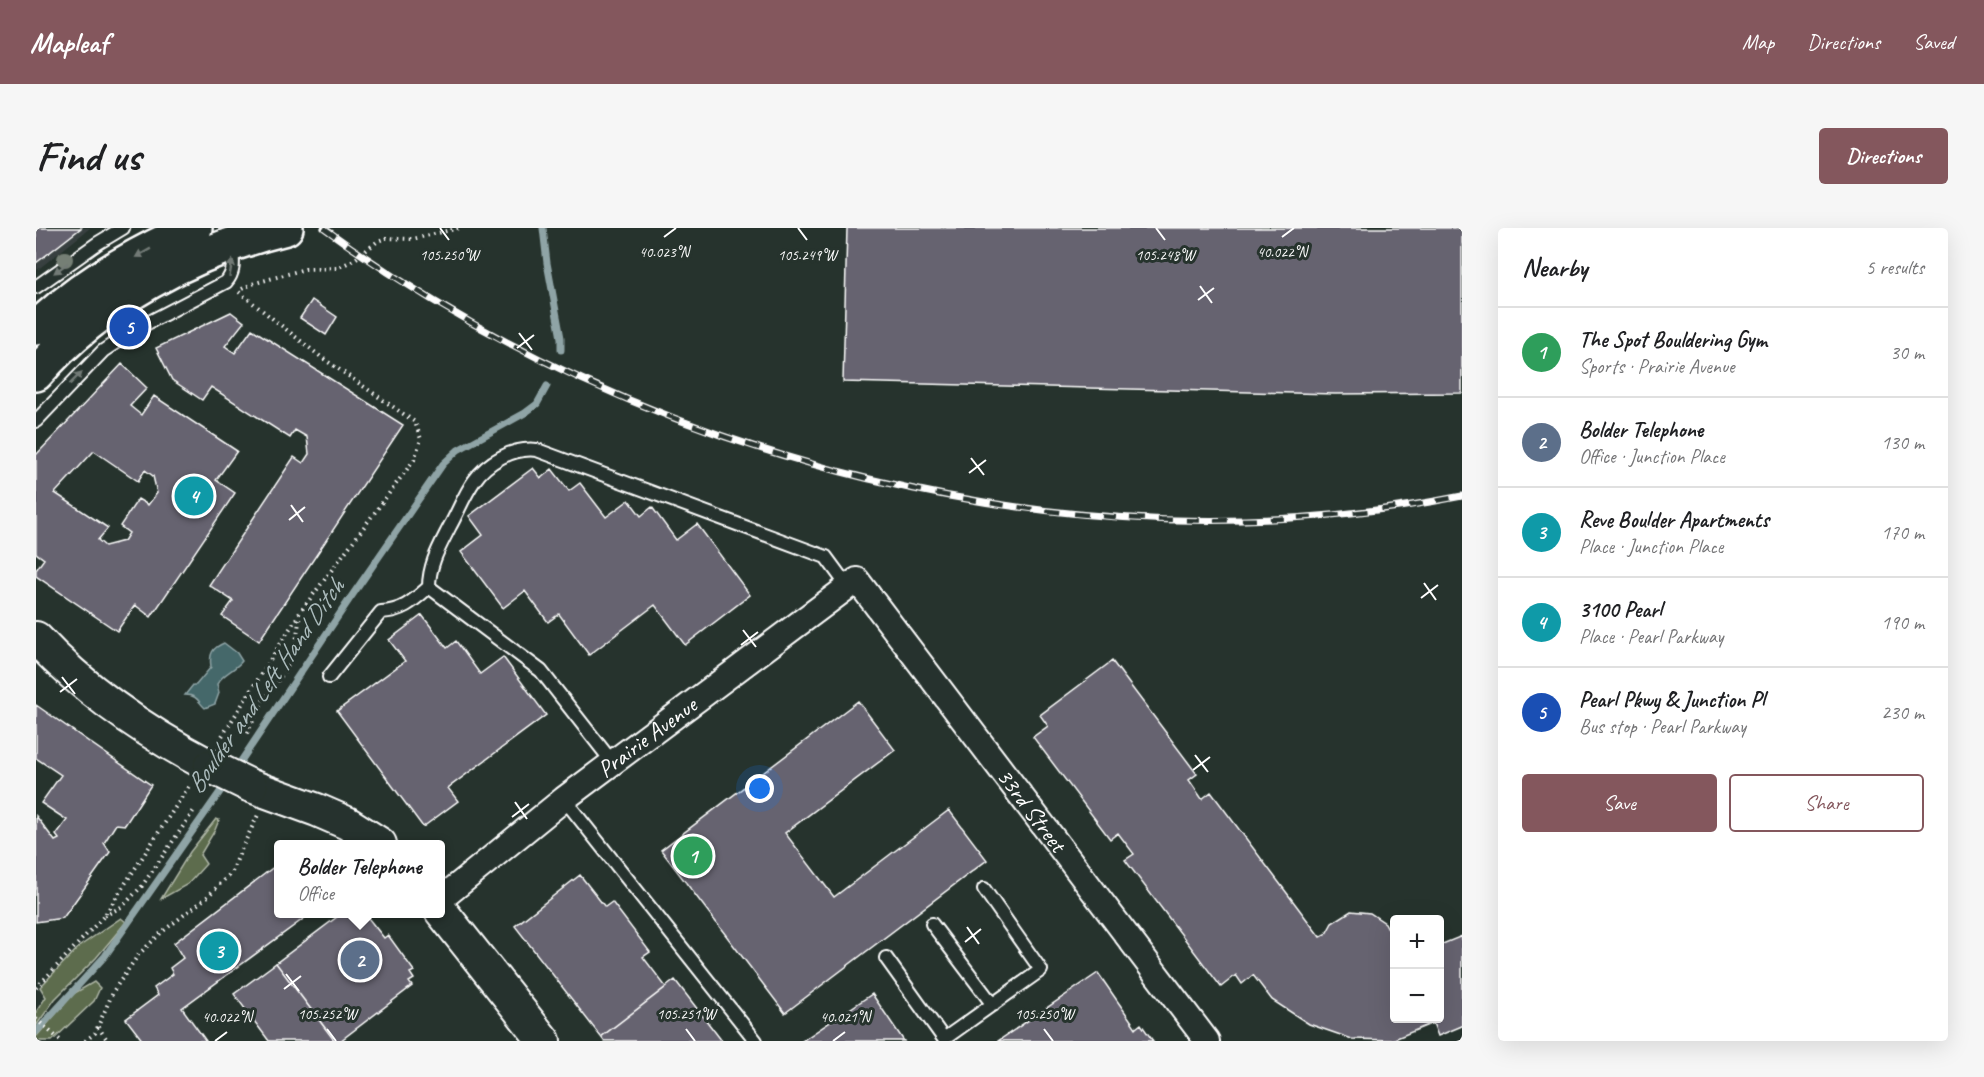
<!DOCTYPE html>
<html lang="en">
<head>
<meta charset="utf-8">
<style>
	body { margin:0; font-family:Caveat,sans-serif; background:#f6f6f6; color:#202124 }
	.controls { position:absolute; right:18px; bottom:18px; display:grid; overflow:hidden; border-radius:6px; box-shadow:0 6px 24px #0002 }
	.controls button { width:54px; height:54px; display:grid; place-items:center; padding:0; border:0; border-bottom:2px solid #e0e0e0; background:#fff; color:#202124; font:30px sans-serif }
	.you { position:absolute; left:724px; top:561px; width:21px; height:21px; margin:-15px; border:4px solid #fff; border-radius:50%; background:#1a73e8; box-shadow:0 0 0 9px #1a73e833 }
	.badge { display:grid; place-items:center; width:39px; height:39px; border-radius:50%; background:#84575d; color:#fff; font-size:20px; font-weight:700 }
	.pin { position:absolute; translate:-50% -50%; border:3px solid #fff; box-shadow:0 2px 6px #0006 }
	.popup { position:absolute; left:238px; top:612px; width:171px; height:78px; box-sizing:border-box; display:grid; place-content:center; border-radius:6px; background:#fff; filter:drop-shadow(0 2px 4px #0005); font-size:20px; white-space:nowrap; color:#757577 }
	.popup b { font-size:22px; color:#202124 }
	.popup::after { content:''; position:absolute; left:50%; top:100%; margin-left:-12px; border:12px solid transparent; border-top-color:#fff }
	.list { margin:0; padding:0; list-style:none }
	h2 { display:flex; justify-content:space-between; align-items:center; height:78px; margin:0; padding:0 24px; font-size:26px }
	h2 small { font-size:20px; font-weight:400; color:#757577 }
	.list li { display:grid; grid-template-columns:39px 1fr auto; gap:18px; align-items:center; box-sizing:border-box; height:90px; padding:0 24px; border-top:2px solid #e0e0e0 }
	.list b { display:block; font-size:22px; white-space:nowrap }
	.list p { margin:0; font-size:20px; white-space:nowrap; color:#757577 }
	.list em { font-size:20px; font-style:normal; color:#757577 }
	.actions { display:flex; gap:12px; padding:18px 24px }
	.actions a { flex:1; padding:14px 0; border:2px solid #84575d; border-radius:6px; text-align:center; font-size:21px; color:#84575d }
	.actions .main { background:#84575d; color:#fff }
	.map { position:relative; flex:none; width:1426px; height:813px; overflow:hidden; border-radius:6px }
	header { display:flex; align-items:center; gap:36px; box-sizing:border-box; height:84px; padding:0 30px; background:#84575d; color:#fff }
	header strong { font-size:28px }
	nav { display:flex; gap:33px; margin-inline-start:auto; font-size:21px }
	.intro { display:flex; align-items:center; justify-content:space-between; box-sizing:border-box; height:144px; padding:0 36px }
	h1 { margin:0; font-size:42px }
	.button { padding:15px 27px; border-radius:6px; background:#84575d; color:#fff; font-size:21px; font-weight:700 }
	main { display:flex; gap:36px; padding:0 36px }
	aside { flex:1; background:#fff; border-radius:6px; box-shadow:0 6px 24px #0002 }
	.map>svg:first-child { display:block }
	.built { fill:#394141 }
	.green { fill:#5d6c4d; stroke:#aeb6a6; stroke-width:1.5 }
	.water { fill:#44686a; stroke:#8fa4a6; stroke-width:1.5 }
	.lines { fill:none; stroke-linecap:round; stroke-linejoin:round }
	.stream { stroke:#8fa4a6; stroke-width:7 }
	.building { fill:#66636f; stroke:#fff; stroke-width:1.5; fill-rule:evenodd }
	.service-casing { stroke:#fff; stroke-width:16 }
	.minor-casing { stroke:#fff; stroke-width:28 }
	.tertiary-casing { stroke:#fff; stroke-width:36 }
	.secondary-casing { stroke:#fff; stroke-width:38 }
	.path { stroke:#fff; stroke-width:4; stroke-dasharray:1.5 4.5; stroke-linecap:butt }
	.service { stroke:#26332d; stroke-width:12 }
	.minor { stroke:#26332d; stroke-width:24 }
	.tertiary { stroke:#26332d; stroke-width:32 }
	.secondary { stroke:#26332d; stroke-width:33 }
	.rail-casing { stroke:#fff; stroke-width:7 }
	.rail { stroke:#26332d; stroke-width:4.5; stroke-dasharray:14; stroke-linecap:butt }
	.tertiary-bridge-casing { stroke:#fff; stroke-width:36; stroke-linecap:butt }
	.tertiary-bridge { stroke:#26332d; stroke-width:32 }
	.tree { fill:#757f74 }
	.oneway { fill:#727a76 }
	.ticks { fill:none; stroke:#fff; stroke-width:2 }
	.labels { text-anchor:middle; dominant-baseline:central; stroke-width:6; stroke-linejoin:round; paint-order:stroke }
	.street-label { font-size:24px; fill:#fff; stroke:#26332d }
	.water-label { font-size:26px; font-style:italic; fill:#abbbbc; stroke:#26332d }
	.ticks-label { font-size:15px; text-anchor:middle; fill:#fff; stroke:#26332d; stroke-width:6; stroke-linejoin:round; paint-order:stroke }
</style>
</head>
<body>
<header>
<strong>Mapleaf</strong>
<nav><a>Map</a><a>Directions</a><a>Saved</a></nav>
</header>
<div class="intro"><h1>Find us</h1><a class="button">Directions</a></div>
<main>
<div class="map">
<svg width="1426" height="813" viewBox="0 0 1426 813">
	<rect width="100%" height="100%" fill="#26332d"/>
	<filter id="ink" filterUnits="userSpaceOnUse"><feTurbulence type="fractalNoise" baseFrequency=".0167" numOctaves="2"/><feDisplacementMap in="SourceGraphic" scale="12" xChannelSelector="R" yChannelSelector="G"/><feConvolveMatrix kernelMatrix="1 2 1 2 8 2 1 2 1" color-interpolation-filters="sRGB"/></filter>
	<g filter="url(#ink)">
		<!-- built -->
		<path class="built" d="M 0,0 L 54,0 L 0,43 Z"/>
		<!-- green -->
		<path class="green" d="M 180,591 L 183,592 L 179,602 L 164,627 L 170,636 L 152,656 L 125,671 L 154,624 Z
			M 85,690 L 90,694 L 60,730 L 19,771 L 0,798 L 0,784 L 10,769 L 4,759 L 44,718 Z
			M 58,754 L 64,760 L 58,773 L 16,813 L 0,813 L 0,809 L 37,766 Z"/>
		<!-- water -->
		<path class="water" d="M 188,415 L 201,425 L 206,433 C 198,443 187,445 181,456 L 183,465 L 179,476 L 169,480 C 162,474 162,467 149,467 L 157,457 L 160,457 L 175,439 C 173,426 176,420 188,415 Z"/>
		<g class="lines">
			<!-- stream -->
			<path class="stream" d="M 507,0 L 511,35 L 525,110 L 525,122
				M 199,542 L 313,372 L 407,236 L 422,222 L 489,185 L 501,176 L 511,158
				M 0,804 L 69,728 L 191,554"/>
		</g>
		<!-- building -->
		<path class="building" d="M 0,0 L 45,0 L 0,35 Z
			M 811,0 L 1426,0 L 1426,165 L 1299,166 L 807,154 Z
			M 276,72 L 301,89 L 290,107 L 264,90 Z
			M 195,84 L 208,94 L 189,118 L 199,125 L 216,101 L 367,197 L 223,413 L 186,388 L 197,373 L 173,357 L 258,229 L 267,235 L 273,226 L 271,209 L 259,202 L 254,210 L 175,159 L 166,172 L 136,152 L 120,120 Z
			M 86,136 L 111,160 L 94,178 L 105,187 L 118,168 L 201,223 L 180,252 L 199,265 L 115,389 L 99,377 L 81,403 L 0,348 L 0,342 L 8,331 L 0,325 L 0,227 ZM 58,223 L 102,253 L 109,242 L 117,248 L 121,265 L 112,277 L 102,271 L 84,298 L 93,305 L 88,313 L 69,318 L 62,312 L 72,300 L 19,265 Z
			M 497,240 L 505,250 L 516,241 L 533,263 L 544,255 L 570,289 L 593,272 L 605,288 L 616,279 L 640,312 L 661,296 L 714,367 L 649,417 L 619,377 L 553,427 L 523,386 L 512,394 L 489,363 L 467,380 L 425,324 L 447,307 L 433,288 Z
			M 386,387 L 411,420 L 420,413 L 444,446 L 467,429 L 510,487 L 412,560 L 422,573 L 387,599 L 301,483 L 369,433 L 353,412 Z
			M 1076,433 L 1161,546 L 1153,552 L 1166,571 L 1175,564 L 1284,709 L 1290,706 L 1296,695 L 1315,683 L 1334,685 L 1349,695 L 1358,712 L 1358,790 L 1404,790 L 1404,717 L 1426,708 L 1426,798 L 1402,808 L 1397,795 L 1356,812 L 1316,811 L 1273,796 L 1236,772 L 1217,747 L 1206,756 L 1200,747 L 1185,759 L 1089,632 L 1098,626 L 1082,605 L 1074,611 L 997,509 L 1012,498 L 1004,487 Z
			M 822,473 L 859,522 L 749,605 L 798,669 L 913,582 L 951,632 L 749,785 L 625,622 Z
			M 0,477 L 115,557 L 89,597 L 80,596 L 68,615 L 74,624 L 27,690 L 0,694 L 0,588 L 19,613 L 23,611 L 20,607 L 31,592 L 5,575 L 25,547 L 0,530 Z
			M 243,635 L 243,686 L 274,686 L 146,780 L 170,813 L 107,813 L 90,791 L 122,767 L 118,760 L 137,746 L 134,740 L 147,730 L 138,715 Z
			M 544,647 L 569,679 L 576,674 L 614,724 L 607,729 L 630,759 L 565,809 L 479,698 Z
			M 305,686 L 329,686 L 348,710 L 352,707 L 378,743 L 374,745 L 378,751 L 373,754 L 376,758 L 304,813 L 299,813 L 240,735 Z
			M 240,735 L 298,812 L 296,813 L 233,813 L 198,766 Z
			M 1062,745 L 1100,800 L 1105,796 L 1117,813 L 962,813 Z
			M 639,752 L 686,813 L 568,813 L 565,809 Z
			M 836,766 L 868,813 L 766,813 Z"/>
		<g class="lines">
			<!-- service casing -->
			<g class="service-casing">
				<path id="service" d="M 0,59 L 62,15 L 87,0
					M 0,193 L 67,123 L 98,102 L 190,54 C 199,44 197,33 196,20
					M 393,359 L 505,443 L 577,535
					M 293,449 L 345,384 C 367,383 377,373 393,359 C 393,336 404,318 414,298 C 422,284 428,267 438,253 C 451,234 477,219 501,222 L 790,329 L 812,359
					M 528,571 L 720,813
					M 896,696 L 957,777
					M 850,730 L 908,811 L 1005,742 L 948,661"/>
			</g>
			<!-- minor casing -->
			<g class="minor-casing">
				<g id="minor">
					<path id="s1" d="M 405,671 L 528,571 L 821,352 L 1171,813"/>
				</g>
			</g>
			<!-- tertiary casing -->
			<g class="tertiary-casing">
				<path id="tertiary" d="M 0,410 C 48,462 111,505 174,538
					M 215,558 L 281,582 L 311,595 L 344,616
					M 405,683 L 508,813"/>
			</g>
			<!-- secondary casing -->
			<g class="secondary-casing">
				<path id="secondary" d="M 0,100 C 46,57 102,24 159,0
					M 0,146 C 64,72 156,23 250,0"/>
			</g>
			<!-- path -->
			<path class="path" d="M 206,61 L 216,56 L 269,41 L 301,40 L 318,32 L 342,13 L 350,10 L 377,11 L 423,0
				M 211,505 L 228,471 L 249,443 L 259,421 L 264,387
				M 183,513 L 265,383 L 378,232 L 385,211 L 379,194 L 285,129 L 203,64
				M 68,688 L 87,678 L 106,658 L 159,581
				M 0,760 L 68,688 L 155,555
				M 0,791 L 25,813
				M 62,799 L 72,813
				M 49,813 L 59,805 L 78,762 L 103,726 L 126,704 L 171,669 L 196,644 L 204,624 L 222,587"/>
			<!-- service -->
			<use href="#service" class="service"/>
			<!-- minor -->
			<use href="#minor" class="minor"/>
			<!-- tertiary -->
			<use href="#tertiary" class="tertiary"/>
			<!-- secondary -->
			<use href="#secondary" class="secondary"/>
			<!-- rail casing -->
			<g class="rail-casing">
				<path id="rail" d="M 288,0 C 605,232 1038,346 1426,268"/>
			</g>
			<!-- rail -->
			<use href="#rail" class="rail"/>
			<!-- tertiary-bridge casing -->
			<g class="tertiary-bridge-casing">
				<path id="tertiary-bridge" d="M 174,538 L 215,558"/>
			</g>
			<!-- tertiary-bridge -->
			<use href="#tertiary-bridge" class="tertiary-bridge"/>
		</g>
		<!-- trees -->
		<circle class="tree" cx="29" cy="31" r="8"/>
		<!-- one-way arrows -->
		<defs><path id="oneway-solid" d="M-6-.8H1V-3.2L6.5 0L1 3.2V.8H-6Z" transform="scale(1.5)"/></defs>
		<g class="oneway">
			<use href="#oneway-solid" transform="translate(107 25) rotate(151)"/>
			<use href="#oneway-solid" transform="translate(25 40) rotate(144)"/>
			<use href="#oneway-solid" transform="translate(195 40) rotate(-80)"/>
			<use href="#oneway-solid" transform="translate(40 150) rotate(-45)"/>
		</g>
	</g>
	<!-- ticks -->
	<path class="ticks" d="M 404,0 L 413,12M 762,0 L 771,12M 1120,0 L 1129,12M 628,9 L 640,0M 1246,9 L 1258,0M 1164,58 L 1176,75M 1162,72 L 1178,60M 483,105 L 496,122M 481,120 L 498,107M 935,230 L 948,247M 933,245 L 950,232M 255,277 L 267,294M 253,292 L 269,279M 1388,355 L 1400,372M 1385,370 L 1402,357M 707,402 L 720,419M 705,417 L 722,404M 26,449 L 39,466M 24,464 L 41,451M 1159,527 L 1172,544M 1157,542 L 1174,529M 479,574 L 491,591M 476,589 L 493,576M 931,699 L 943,716M 929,714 L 945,701M 250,746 L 263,763M 248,761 L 265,748M 291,801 L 300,813M 650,801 L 659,813M 1008,801 L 1017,813M 179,813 L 191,804M 797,813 L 809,804"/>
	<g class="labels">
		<!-- street labels -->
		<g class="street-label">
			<text stroke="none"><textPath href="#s1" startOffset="262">Prairie Avenue</textPath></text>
			<text stroke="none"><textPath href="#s1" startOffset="813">33rd Street</textPath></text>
		</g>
		<!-- water labels -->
		<g class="water-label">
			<text transform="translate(229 458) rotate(-55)">Boulder and Left Hand Ditch</text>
		</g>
	</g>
	<g class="ticks-label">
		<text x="628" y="29">40.023°N</text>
		<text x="1246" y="29">40.022°N</text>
		<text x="413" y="32">105.250°W</text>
		<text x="771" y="32">105.249°W</text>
		<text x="1129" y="32">105.248°W</text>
		<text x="291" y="791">105.252°W</text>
		<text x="650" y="791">105.251°W</text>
		<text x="1008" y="791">105.250°W</text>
		<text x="191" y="794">40.022°N</text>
		<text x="809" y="794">40.021°N</text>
	</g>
</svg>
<div class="controls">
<button>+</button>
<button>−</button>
</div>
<div class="you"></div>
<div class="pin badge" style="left:657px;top:628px;background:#2e9e5b">1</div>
<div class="pin badge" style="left:324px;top:732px;background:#5c6f8a">2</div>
<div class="popup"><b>Bolder Telephone</b>Office</div>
<div class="pin badge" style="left:183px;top:723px;background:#0f9aa8">3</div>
<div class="pin badge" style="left:158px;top:268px;background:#0f9aa8">4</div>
<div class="pin badge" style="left:93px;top:99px;background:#1a4fb4">5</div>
</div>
<aside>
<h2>Nearby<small>5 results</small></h2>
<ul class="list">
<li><span class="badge" style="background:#2e9e5b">1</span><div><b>The Spot Bouldering Gym</b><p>Sports · Prairie Avenue</p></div><em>30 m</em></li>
<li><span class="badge" style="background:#5c6f8a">2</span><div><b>Bolder Telephone</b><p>Office · Junction Place</p></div><em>130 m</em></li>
<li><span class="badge" style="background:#0f9aa8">3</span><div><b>Reve Boulder Apartments</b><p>Place · Junction Place</p></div><em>170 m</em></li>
<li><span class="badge" style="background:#0f9aa8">4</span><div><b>3100 Pearl</b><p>Place · Pearl Parkway</p></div><em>190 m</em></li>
<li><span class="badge" style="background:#1a4fb4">5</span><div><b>Pearl Pkwy &amp; Junction Pl</b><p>Bus stop · Pearl Parkway</p></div><em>230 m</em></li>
</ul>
<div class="actions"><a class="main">Save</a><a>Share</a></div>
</aside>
</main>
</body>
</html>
